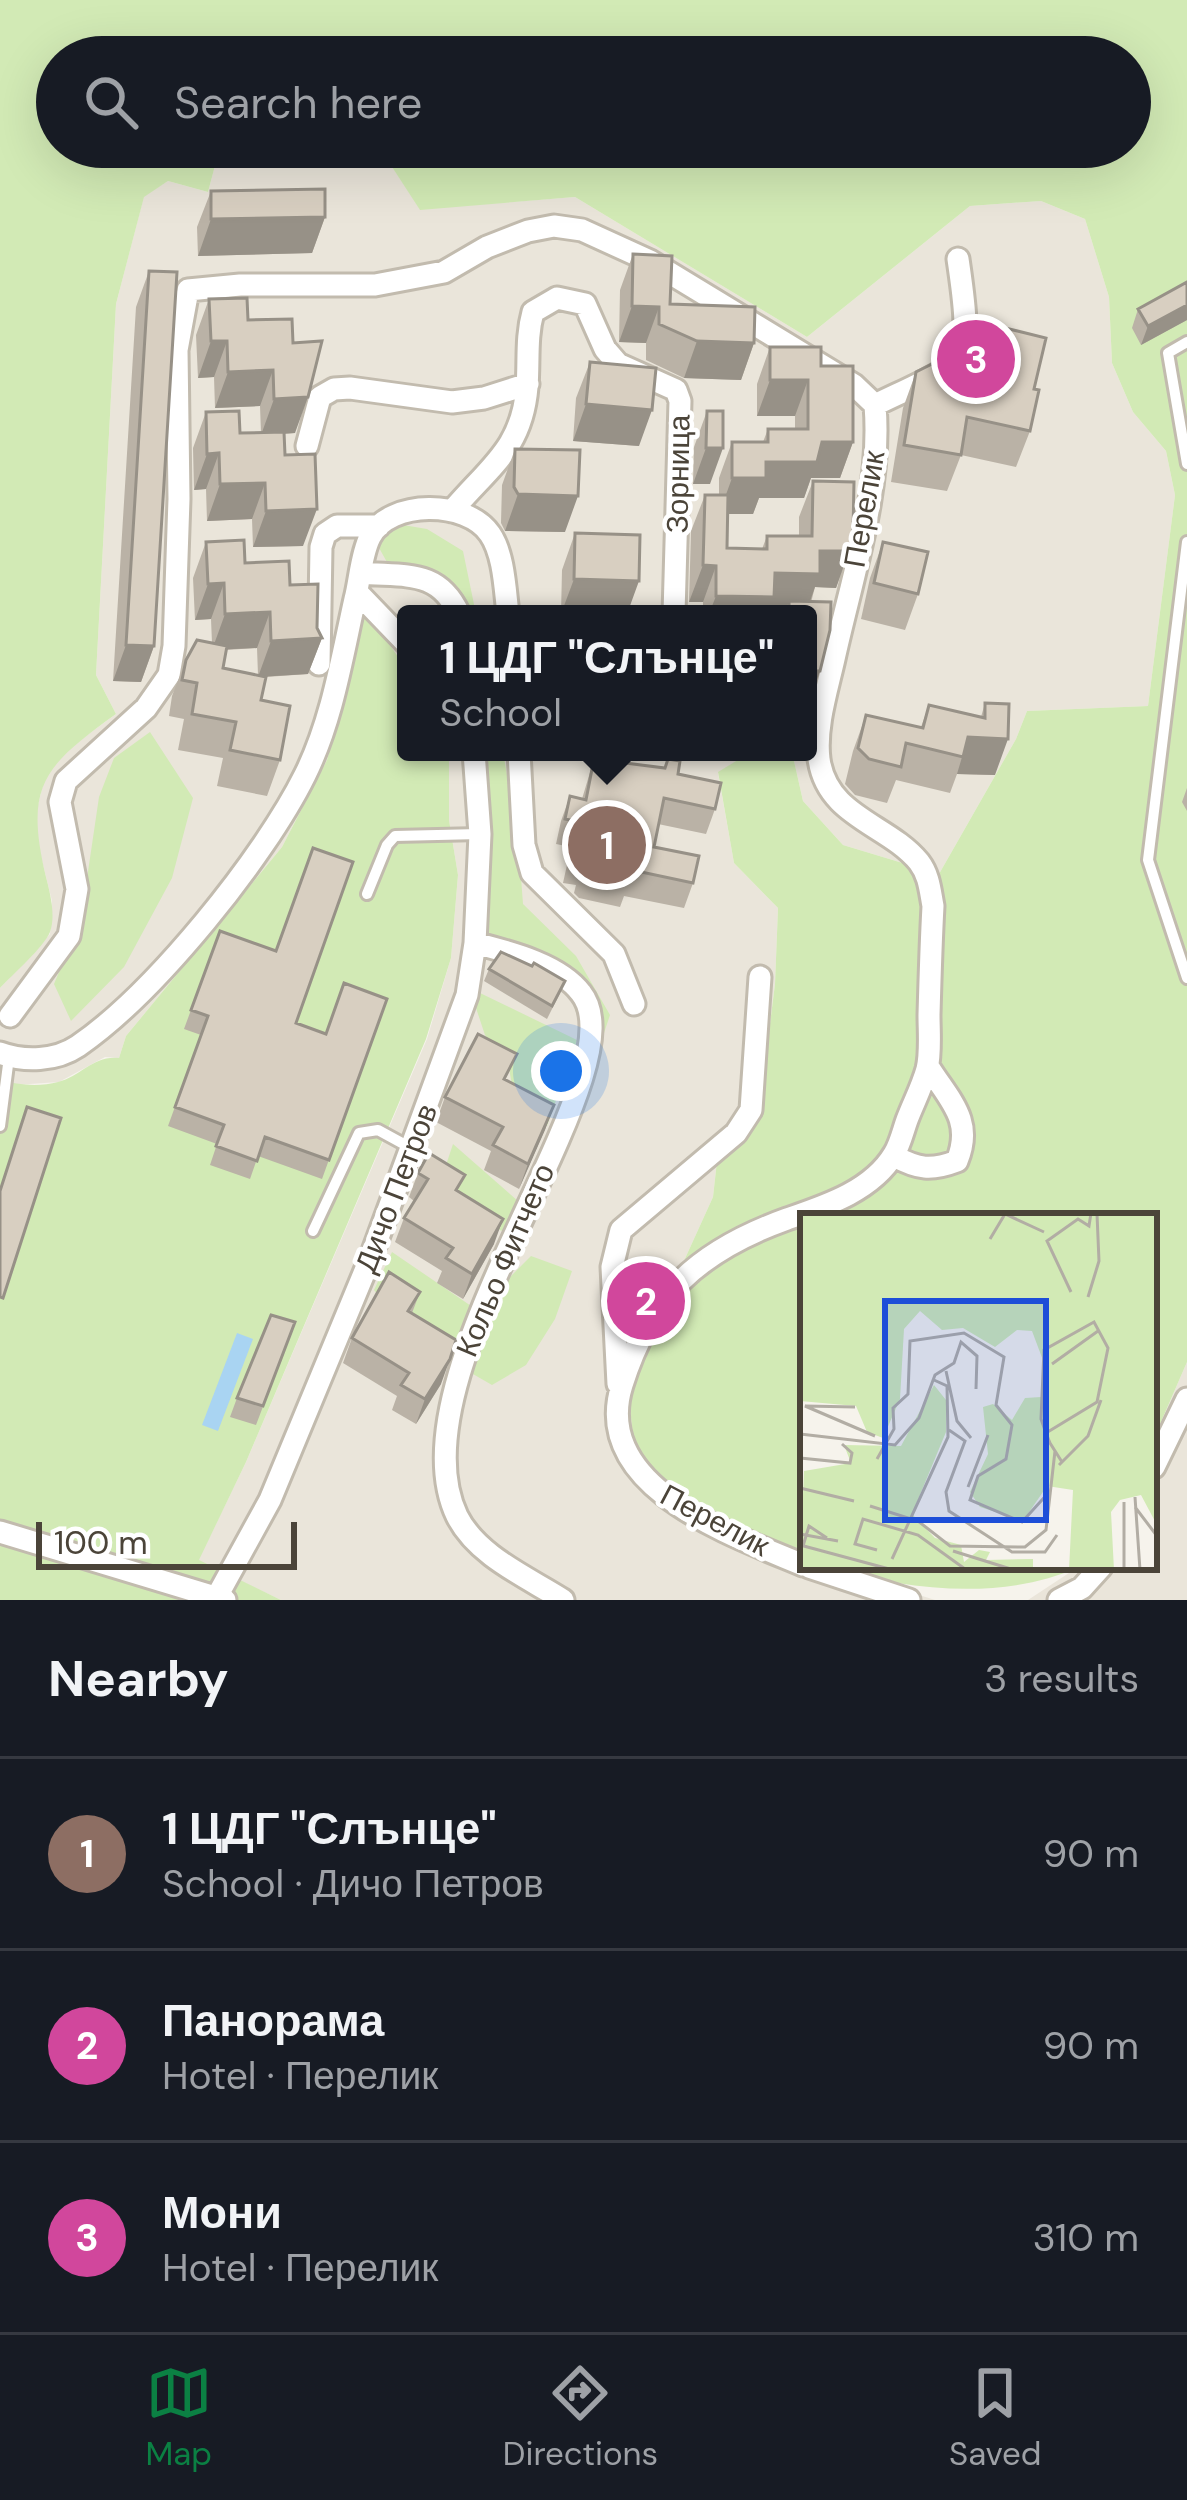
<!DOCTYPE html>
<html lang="en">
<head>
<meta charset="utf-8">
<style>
	body { margin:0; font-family:"DM Sans",sans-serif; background:#20242c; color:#f1f3f6 }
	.scale { position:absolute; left:36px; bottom:30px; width:261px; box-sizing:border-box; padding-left:12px; border:6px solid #4b4439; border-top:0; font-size:33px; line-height:42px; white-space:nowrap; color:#4b4439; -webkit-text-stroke:9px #fff; paint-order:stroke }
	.you { position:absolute; left:561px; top:1071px; width:42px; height:42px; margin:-30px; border:9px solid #fff; border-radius:50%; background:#1a73e8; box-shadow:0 0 0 18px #1a73e833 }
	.badge { display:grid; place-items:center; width:78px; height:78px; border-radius:50%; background:#0b8043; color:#fff; font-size:39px; font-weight:700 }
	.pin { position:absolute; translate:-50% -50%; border:6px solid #fff; box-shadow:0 3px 12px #0006 }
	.popup { position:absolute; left:397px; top:605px; width:420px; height:156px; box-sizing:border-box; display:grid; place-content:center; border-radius:12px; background:#171b24; filter:drop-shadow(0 3px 9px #0005); font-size:39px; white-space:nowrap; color:#9ea1a6 }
	.popup b { font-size:45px; color:#f1f3f6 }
	.popup::after { content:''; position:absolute; left:50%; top:100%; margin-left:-24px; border:24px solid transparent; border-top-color:#171b24 }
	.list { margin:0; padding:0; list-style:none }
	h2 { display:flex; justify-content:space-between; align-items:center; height:156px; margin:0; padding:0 48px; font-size:51px }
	h2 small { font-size:39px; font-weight:400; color:#9ea1a6 }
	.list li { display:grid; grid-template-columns:78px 1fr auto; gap:36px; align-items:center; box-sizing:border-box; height:192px; padding:0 48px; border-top:3px solid #363941 }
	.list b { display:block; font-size:45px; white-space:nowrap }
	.list p { margin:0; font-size:39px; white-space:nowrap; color:#9ea1a6 }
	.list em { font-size:39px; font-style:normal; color:#9ea1a6 }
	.icon { flex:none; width:66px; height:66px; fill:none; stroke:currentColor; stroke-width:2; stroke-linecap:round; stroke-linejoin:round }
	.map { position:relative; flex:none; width:1187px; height:1600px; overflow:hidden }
	.search { position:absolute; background:#171b24; box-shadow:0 12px 48px #0002; left:36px; right:36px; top:36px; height:132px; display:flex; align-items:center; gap:30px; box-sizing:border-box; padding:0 42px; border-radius:66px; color:#9ea1a6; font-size:45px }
	.sheet { height:732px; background:#171b24 }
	nav { display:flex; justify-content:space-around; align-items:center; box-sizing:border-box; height:168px; border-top:3px solid #363941; background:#171b24; font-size:33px; color:#9ea1a6 }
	nav a { display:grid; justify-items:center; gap:6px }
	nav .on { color:#0b8043 }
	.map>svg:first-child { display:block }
	.residential { fill:#eae5da }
	.green { fill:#d2eab5 }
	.water { fill:#a9d4f2 }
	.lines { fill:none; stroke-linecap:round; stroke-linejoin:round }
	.service-casing { stroke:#c2bbae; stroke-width:16 }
	.minor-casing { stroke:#c2bbae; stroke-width:27 }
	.service { stroke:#fff; stroke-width:10 }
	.minor { stroke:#fff; stroke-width:21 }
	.wall { fill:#bab2a6; fill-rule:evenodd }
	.shaded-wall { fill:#979187 }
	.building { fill:#d8cfc1; stroke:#979187; stroke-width:3 }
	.labels { text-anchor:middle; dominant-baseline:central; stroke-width:9; stroke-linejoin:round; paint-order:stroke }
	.street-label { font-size:30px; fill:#4b4439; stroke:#fff }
	.inset-road { fill:none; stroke:#b2ada4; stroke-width:3 }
	.view { fill:#1d4ed8; fill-opacity:0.15; stroke:#1d4ed8; stroke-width:6 }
	.inset-edge { fill:none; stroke:#4b4439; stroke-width:6 }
</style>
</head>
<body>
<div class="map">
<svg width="1187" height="1600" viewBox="0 0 1187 1600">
	<rect width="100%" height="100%" fill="#f6f3ec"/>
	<!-- residential -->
	<path class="residential" d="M 220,147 L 379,147 L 420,209 L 575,197 L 807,337 L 970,206 L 1041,201 L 1085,219 L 1109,297 L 1112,363 L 1133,412 L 1166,451 L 1175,495 L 1148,706 L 1027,711 L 1016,739 L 939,874 L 843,845 L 803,801 L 792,752 L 808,752 L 808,614 L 406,614 L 406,669 L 402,665 L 351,665 L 327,760 L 282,847 L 126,1036 L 119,1058 L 105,1057 L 59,1082 L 15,1085 L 0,1080 L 0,988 L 50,934 L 52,901 L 37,841 L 37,809 L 44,780 L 64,752 L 116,714 L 96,675 L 116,304 L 144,196 L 168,181 L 208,192 Z
		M 449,752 L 751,752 L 718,773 L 734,863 L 778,908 L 775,984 L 758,1119 L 717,1161 L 713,1197 L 663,1307 L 697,1510 L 831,1567 L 935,1600 L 281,1600 L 198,1561 L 246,1462 L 427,1039 L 451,958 L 458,875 L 449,820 Z
		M 1187,1362 L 1187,1600 L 1028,1600 L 1078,1567 L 1154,1567 L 1154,1438 Z"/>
	<!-- green -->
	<path class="green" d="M 0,0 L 1187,0 L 1187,1362 L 1154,1438 L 1154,1216 L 803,1216 L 803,1558 L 698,1510 L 660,1483 L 634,1446 L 629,1398 L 663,1307 L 713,1197 L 717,1161 L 758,1119 L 775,984 L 778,908 L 734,863 L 718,772 L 751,752 L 792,752 L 803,801 L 843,845 L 939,874 L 1016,739 L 1027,711 L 1148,706 L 1175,495 L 1166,451 L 1133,412 L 1112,363 L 1109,297 L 1085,219 L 1041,201 L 970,206 L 807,337 L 575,197 L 420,210 L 379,147 L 1130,147 L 1130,57 L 57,57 L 57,147 L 220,147 L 208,192 L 168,181 L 144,197 L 116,304 L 96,675 L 116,714 C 44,766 24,785 46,877 C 50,893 56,915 50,932 C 44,947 12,975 0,988 Z
		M 397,524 L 427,529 L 463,551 L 476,614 L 446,614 L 433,585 L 388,564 L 373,537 Z
		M 366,609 L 406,669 L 406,752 L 449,752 L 449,820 L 458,875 L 451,958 L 426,1039 L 246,1462 L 199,1560 L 281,1600 L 0,1600 L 0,1080 C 17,1085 40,1087 58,1082 C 81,1076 94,1055 119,1058 L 126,1036 L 282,847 L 327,760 Z
		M 150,732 L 193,798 L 172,878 L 124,967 L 71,1021 L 54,984 L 81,919 L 99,797 L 114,758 Z
		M 466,752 L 503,752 L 518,838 L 523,904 L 576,956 L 610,1015 L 594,1063 L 565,981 L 485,936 Z
		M 480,993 L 577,1040 L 547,1126 L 514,1097 L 509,1068 L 485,1035 L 475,1005 Z
		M 453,1144 L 519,1202 L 507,1233 L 462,1214 L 444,1171 Z
		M 392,1252 L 477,1310 L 531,1256 L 572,1271 L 555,1319 L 526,1365 L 492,1385 L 412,1339 L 374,1290 Z
		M 831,1567 L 1078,1567 C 1008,1600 910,1592 831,1567 Z"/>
	<!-- water -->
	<path class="water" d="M 237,1333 L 253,1339 L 218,1431 L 202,1425 Z"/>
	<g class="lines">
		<!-- service casing -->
		<g class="service-casing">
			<path id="service" d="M 1187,342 L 1168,353 L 1187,464
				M 1187,542 L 1148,860 L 1187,978
				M 367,894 L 387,845 L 395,836 L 480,834
				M 0,1126 L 9,1057
				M 313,1231 L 359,1133 L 378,1130 L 411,1148"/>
		</g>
		<!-- minor casing -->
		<g class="minor-casing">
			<path id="minor" d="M 875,405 C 968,360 974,368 958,259
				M 307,446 L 320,397 L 334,389 L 350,388 L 452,402 L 484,398 L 528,384
				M 452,511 C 489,467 522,449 527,387 C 529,361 526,337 533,312 L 557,298 L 585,304 L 605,349 L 618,364 L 676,390 L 680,401 L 674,614
				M 361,573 C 406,577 438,569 459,614
				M 357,592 L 406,643
				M 319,664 L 321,547 L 325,534 L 337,526 L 379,526
				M 519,752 L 524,845 L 532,873 L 614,954 L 634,1004
				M 475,943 C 509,952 559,964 581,993 C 644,1072 388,1373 457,1516 C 477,1556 527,1577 563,1600
				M 10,1016 L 69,936 L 77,889 L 60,802 L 66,781 L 146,708 L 169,675 L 174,646 L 179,499 L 177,350 L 188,290 L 240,285 L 375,285 L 444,272 L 487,247 L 528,231 L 554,226 L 582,230 L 650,261 L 854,385 L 875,405 C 882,489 852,577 834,659 C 827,690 815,727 819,759 C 827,817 888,824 919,862 C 929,875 930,890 933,906 C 931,942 930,978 929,1015 C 929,1032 931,1053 927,1069 C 922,1087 913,1104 907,1120 C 903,1131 900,1145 894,1154 C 872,1191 825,1206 787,1219 C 698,1251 650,1295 622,1385 C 590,1487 732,1535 803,1565
				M 0,1053 C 24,1062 56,1061 78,1046 C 155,993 264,858 305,775 C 332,721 342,657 355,599 C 360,580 361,555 370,537 C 390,499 467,500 490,534 C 504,554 505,590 508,614
				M 894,1156 C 918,1169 931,1171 957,1161 C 974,1120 949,1100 928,1066
				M 618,1384 L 612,1267 L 621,1230 L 736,1133 L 751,1110 L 760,977
				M 1154,1467 L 1187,1399
				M 0,1532 L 225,1600
				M 809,1567 L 909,1600
				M 215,1600 L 270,1500 L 372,1254 L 467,995 L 475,943 L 480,834 L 474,752
				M 1059,1600 L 1082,1588 L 1101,1567"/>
		</g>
		<!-- service -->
		<use href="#service" class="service"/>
		<!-- minor -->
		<use href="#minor" class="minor"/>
	</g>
	<!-- wall -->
	<path class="wall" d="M 211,191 L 325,217 L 312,253 L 198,256 L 197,227 Z
		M 633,254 L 670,304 L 754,343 L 741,380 L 684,378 L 646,360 L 646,343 L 619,342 L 620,290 Z
		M 149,271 L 154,646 L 141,682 L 113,681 L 136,307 Z
		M 1187,282 L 1187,320 L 1141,345 L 1132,328 L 1138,309 Z
		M 209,299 L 248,320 L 292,319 L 295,433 L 284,434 L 285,455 L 303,546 L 253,547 L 252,519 L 207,521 L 206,489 L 194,490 L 193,448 L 206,412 L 240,433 L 261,433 L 260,406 L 215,408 L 214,377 L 198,378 L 196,335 Z
		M 1001,327 L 1034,389 L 1030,431 L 1016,467 L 961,455 L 947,491 L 891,482 L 903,408 L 916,372 L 987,368 Z
		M 770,347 L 821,366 L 853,442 L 840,478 L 811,478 L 804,498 L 759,498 L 753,514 L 728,514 L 727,548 L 762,549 L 767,536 L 799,536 L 799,517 L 813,481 L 849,551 L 836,588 L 815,587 L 808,614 L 784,614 L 786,610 L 769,610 L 768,614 L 703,614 L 703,602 L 689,602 L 691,531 L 705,495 L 719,495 L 719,478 L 732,442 L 763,442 L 768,429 L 795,429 L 795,416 L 757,416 L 757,384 Z
		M 590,362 L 639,446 L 573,441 L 576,398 Z
		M 707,411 L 710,484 L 693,484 L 694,447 Z
		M 515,449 L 565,532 L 505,531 L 501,523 L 502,485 Z
		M 575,533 L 627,614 L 561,614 L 562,570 Z
		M 206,542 L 290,585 L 317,628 L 322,638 L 308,674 L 266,677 L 261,700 L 280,760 L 267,796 L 217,786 L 223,758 L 178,750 L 184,719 L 169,716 L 172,696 L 186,660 L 212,643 L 211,619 L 195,620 L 193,578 ZM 257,648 L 258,675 L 223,668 L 226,650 Z
		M 883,542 L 918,594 L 905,630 L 861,619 L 870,578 Z
		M 985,703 L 995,775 L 957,774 L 950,793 L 896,780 L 887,803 L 855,795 L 845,784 L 853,751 L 866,715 L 921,727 L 929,705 L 981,717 Z
		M 594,759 L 664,768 L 668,759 L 678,774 L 715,809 L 706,834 L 658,824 L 654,847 L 693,883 L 684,908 L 624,896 L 620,907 L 579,898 L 574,893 L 576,885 L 563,883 L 571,847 L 556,844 L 561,821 L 570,796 L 582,799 Z
		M 1187,788 L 1187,811 L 1182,802 Z
		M 220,931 L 296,1023 L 325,1034 L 387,999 L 322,1179 L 258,1156 L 250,1179 L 210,1165 L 217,1144 L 168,1126 L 201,1035 L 184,1029 Z
		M 532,966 L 560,993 L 547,1019 L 484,981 L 489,969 Z
		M 507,1081 L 554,1105 L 519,1189 L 484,1170 L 491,1151 L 436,1122 L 445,1097 Z
		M 418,1173 L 459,1192 L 494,1244 L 463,1299 L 437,1283 L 442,1271 L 395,1242 L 404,1218 L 414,1201 L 409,1197 Z
		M 420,1292 L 412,1313 L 441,1384 L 416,1424 L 392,1410 L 397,1396 L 343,1363 L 352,1338 Z
		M 295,1322 L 256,1425 L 230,1417 L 237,1398 Z"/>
	<!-- shaded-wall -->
	<path class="shaded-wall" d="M 325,217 L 312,253 L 198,256 L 211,219 Z
		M 1187,305 L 1187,320 L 1141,345 L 1148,326 Z
		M 632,306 L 659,307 L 646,343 L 619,342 Z
		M 211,341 L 227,341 L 214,377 L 198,378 Z
		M 697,341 L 754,343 L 741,380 L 684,378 Z
		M 273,370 L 260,406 L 215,408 L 228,372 Z
		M 770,380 L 808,380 L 795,416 L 757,416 Z
		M 308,397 L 295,433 L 261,435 L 274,399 Z
		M 586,404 L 652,410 L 639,446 L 573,441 Z
		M 822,442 L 853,442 L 840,478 L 811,478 L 804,498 L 759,498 L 753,514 L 719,514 L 732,478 L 766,462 Z
		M 706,448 L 723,448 L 710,484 L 693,484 Z
		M 219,453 L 206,489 L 194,490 L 207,454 Z
		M 265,483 L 252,519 L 207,521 L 220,484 Z
		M 518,494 L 578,496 L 565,532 L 505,531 Z
		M 317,509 L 303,546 L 253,547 L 266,511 Z
		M 820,551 L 849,551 L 836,588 L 815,587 L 807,610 L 789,601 L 786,610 L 769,610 L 768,614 L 709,614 L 716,596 L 775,573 Z
		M 703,565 L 716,566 L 703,602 L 689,602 Z
		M 574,579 L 639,581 L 627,614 L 561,614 Z
		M 224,583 L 211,619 L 195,620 L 208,584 Z
		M 270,612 L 257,648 L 212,650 L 225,614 Z
		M 322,638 L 308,674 L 258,677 L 271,641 Z
		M 126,645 L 154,646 L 141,682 L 113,681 Z
		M 808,671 L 820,671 L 808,706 Z
		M 968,737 L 1008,739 L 995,775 L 957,774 Z
		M 554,1105 L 545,1130 L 519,1189 L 528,1164 Z
		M 503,1219 L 494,1244 L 463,1299 L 472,1274 Z
		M 450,1359 L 441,1384 L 416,1424 L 425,1399 Z"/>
	<!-- building -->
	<path class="building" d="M 325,189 L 325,217 L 211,219 L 211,191 Z
		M 633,254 L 672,256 L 670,304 L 755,307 L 754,343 L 697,341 L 659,324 L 659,307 L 632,306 Z
		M 149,271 L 177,272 L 154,646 L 126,645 Z
		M 1187,282 L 1187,305 L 1148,326 L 1138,309 Z
		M 247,298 L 248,320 L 292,319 L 293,343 L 322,341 L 308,397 L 274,399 L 273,370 L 228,372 L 227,341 L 211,341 L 209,299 Z
		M 1001,327 L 1046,338 L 1034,389 L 1039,390 L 1030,431 L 967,417 L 961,455 L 904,445 L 916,372 L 940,360 L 991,369 Z
		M 770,347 L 821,347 L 821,366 L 853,366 L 853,442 L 822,442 L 817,462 L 766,462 L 766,478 L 732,478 L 732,442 L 768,442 L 768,429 L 808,429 L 808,380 L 770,380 Z
		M 590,362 L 656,368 L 652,410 L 586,404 Z
		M 239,411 L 240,433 L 284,432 L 285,455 L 315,454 L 317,509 L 266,511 L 265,483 L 220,484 L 219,453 L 207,454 L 206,412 Z
		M 707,411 L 723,411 L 723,448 L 706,448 Z
		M 515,449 L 580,450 L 578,496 L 518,494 L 514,487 Z
		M 813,481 L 854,482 L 853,533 L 849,551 L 820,551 L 820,574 L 775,573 L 774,597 L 716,596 L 716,566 L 703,565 L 705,495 L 728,495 L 727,548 L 767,549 L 767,536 L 812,536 Z
		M 575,533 L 640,535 L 639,581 L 574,579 Z
		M 244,540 L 245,563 L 289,561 L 290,585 L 318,584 L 317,628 L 322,638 L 271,641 L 270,612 L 225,614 L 224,583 L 208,584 L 206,542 Z
		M 883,542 L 928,552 L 918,594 L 874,583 Z
		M 789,601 L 831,602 L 830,630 L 820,671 L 808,671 L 808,614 L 789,614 Z
		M 197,640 L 227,646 L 223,668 L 266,677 L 261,700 L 290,706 L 280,760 L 230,750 L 236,722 L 192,714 L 197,683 L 182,680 L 186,660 Z
		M 985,703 L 1009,704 L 1008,739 L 968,737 L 963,757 L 906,743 L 901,767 L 869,759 L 858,748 L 866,715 L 923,728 L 929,705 L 985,718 Z
		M 594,759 L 665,768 L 668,759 L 680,761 L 678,774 L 721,783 L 715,809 L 664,798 L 654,847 L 699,856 L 693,883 L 632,870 L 629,882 L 588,874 L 583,868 L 585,860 L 572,858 L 580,822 L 565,819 L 570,796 L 586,800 Z
		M 313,848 L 353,862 L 296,1023 L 326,1034 L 344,983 L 387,999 L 329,1160 L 265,1137 L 257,1161 L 216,1146 L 224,1125 L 175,1107 L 208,1016 L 191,1010 L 220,931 L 276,951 Z
		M 501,952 L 532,966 L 534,963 L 565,981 L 552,1006 L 489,969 Z
		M 478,1034 L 517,1054 L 504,1079 L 554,1105 L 528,1164 L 493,1145 L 503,1127 L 445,1097 Z
		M 27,1107 L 61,1118 L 3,1298 L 0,1297 L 0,1191 Z
		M 429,1153 L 465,1175 L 456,1190 L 503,1219 L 472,1274 L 446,1258 L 453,1248 L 404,1218 L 428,1179 L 418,1173 Z
		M 389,1272 L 420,1292 L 408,1311 L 456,1340 L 450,1359 L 425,1399 L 401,1385 L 409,1373 L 352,1338 Z
		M 271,1315 L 295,1322 L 263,1406 L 237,1398 Z"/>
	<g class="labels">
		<!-- street labels -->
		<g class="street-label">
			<text transform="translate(678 474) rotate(-89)">Зорница</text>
			<text transform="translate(864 509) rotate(-80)">Перелик</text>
			<text transform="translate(396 1188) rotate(-69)">Дичо Петров</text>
			<text transform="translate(505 1260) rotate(-67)">Кольо Фитчето</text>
			<text transform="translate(715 1520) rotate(28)">Перелик</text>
		</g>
	</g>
	<!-- overview -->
	<g transform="translate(800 1213)">
		<rect width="357" height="357" fill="#f6f3ec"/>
		<path d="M 0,0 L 357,0 L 357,312 L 341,282 L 320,287 L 311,299 L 314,357 L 269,357 L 273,277 L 247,273 L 223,308 L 180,294 L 170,279 L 188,241 L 183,194 L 193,191 L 212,207 L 225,185 L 241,184 L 244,150 L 232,118 L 217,117 L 195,134 L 163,115 L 142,117 L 120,98 L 104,116 L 100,186 L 83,225 L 67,219 L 56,193 L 0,188 ZM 134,172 L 146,187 L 146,219 L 112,301 L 135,325 L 161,332 L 164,349 L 179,337 L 190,339 L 186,347 L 233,346 L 233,357 L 0,357 L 4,258 L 51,250 L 44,232 L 101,233 Z" fill="#d2eab5"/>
		<path class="inset-road" d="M 190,26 L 205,1 L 244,19M 271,79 L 247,28 L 278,6 L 289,13 L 291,0M 288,84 L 299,48 L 297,1M 252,151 L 298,118M 146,158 L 157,208 L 171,225M 55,194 L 5,193 L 75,223M 149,217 L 165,228 L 146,279 L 149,298 L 212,339 L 245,339 L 257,322M 246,220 L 297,189 L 308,135 L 294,109 L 244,137 L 241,206 L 246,220 L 250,230 L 262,249M 0,221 L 95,232 L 119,205 L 135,162 L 154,150 L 161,129 L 177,143 L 176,176M 0,245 L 50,250 L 52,240 L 42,231M 77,246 L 94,216 L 93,195 L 108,181 L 110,128 L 164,120 L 204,144 L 196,192 L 212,212 L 206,246 L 178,263 L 170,287 L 222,309 L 251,277M 259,252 L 288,223 L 301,187M 168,274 L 188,222M 0,275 L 54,288M 335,284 L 340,357M 70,293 L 118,308 L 150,333 L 225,334 L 246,317 L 255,238M 335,294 L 357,323M 0,321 L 38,328M 0,332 L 93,357M 3,333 L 9,313 L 27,325M 77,337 L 55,331 L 63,306 L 118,322 L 165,356M 153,338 L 214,357M 92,346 L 148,224 L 147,173 L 134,167M 324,357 L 324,289"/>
		<path class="view" d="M 85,88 L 246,88 L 246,307 L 85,307 Z"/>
		<rect width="357" height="357" class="inset-edge"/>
	</g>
</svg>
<div class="scale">100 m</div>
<div class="you"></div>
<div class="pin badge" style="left:607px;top:845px;background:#8d6e63">1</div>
<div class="popup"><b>1 ЦДГ &quot;Слънце&quot;</b>School</div>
<div class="pin badge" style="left:646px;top:1301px;background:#d1479c">2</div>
<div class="pin badge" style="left:976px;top:359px;background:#d1479c">3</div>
<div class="search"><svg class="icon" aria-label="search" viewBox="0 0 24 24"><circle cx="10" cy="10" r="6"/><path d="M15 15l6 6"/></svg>Search here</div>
</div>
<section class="sheet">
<h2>Nearby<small>3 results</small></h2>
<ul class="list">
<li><span class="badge" style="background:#8d6e63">1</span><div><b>1 ЦДГ &quot;Слънце&quot;</b><p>School · Дичо Петров</p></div><em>90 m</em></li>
<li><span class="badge" style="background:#d1479c">2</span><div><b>Панорама</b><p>Hotel · Перелик</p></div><em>90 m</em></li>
<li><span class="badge" style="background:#d1479c">3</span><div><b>Мони</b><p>Hotel · Перелик</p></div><em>310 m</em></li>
</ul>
</section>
<nav>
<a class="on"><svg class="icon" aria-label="map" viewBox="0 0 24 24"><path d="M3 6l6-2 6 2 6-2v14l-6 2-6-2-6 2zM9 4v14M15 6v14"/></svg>Map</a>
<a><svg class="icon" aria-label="directions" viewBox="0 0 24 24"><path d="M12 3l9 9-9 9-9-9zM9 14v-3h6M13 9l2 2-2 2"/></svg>Directions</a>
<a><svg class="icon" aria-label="saved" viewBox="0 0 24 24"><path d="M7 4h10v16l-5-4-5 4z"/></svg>Saved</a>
</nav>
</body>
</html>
